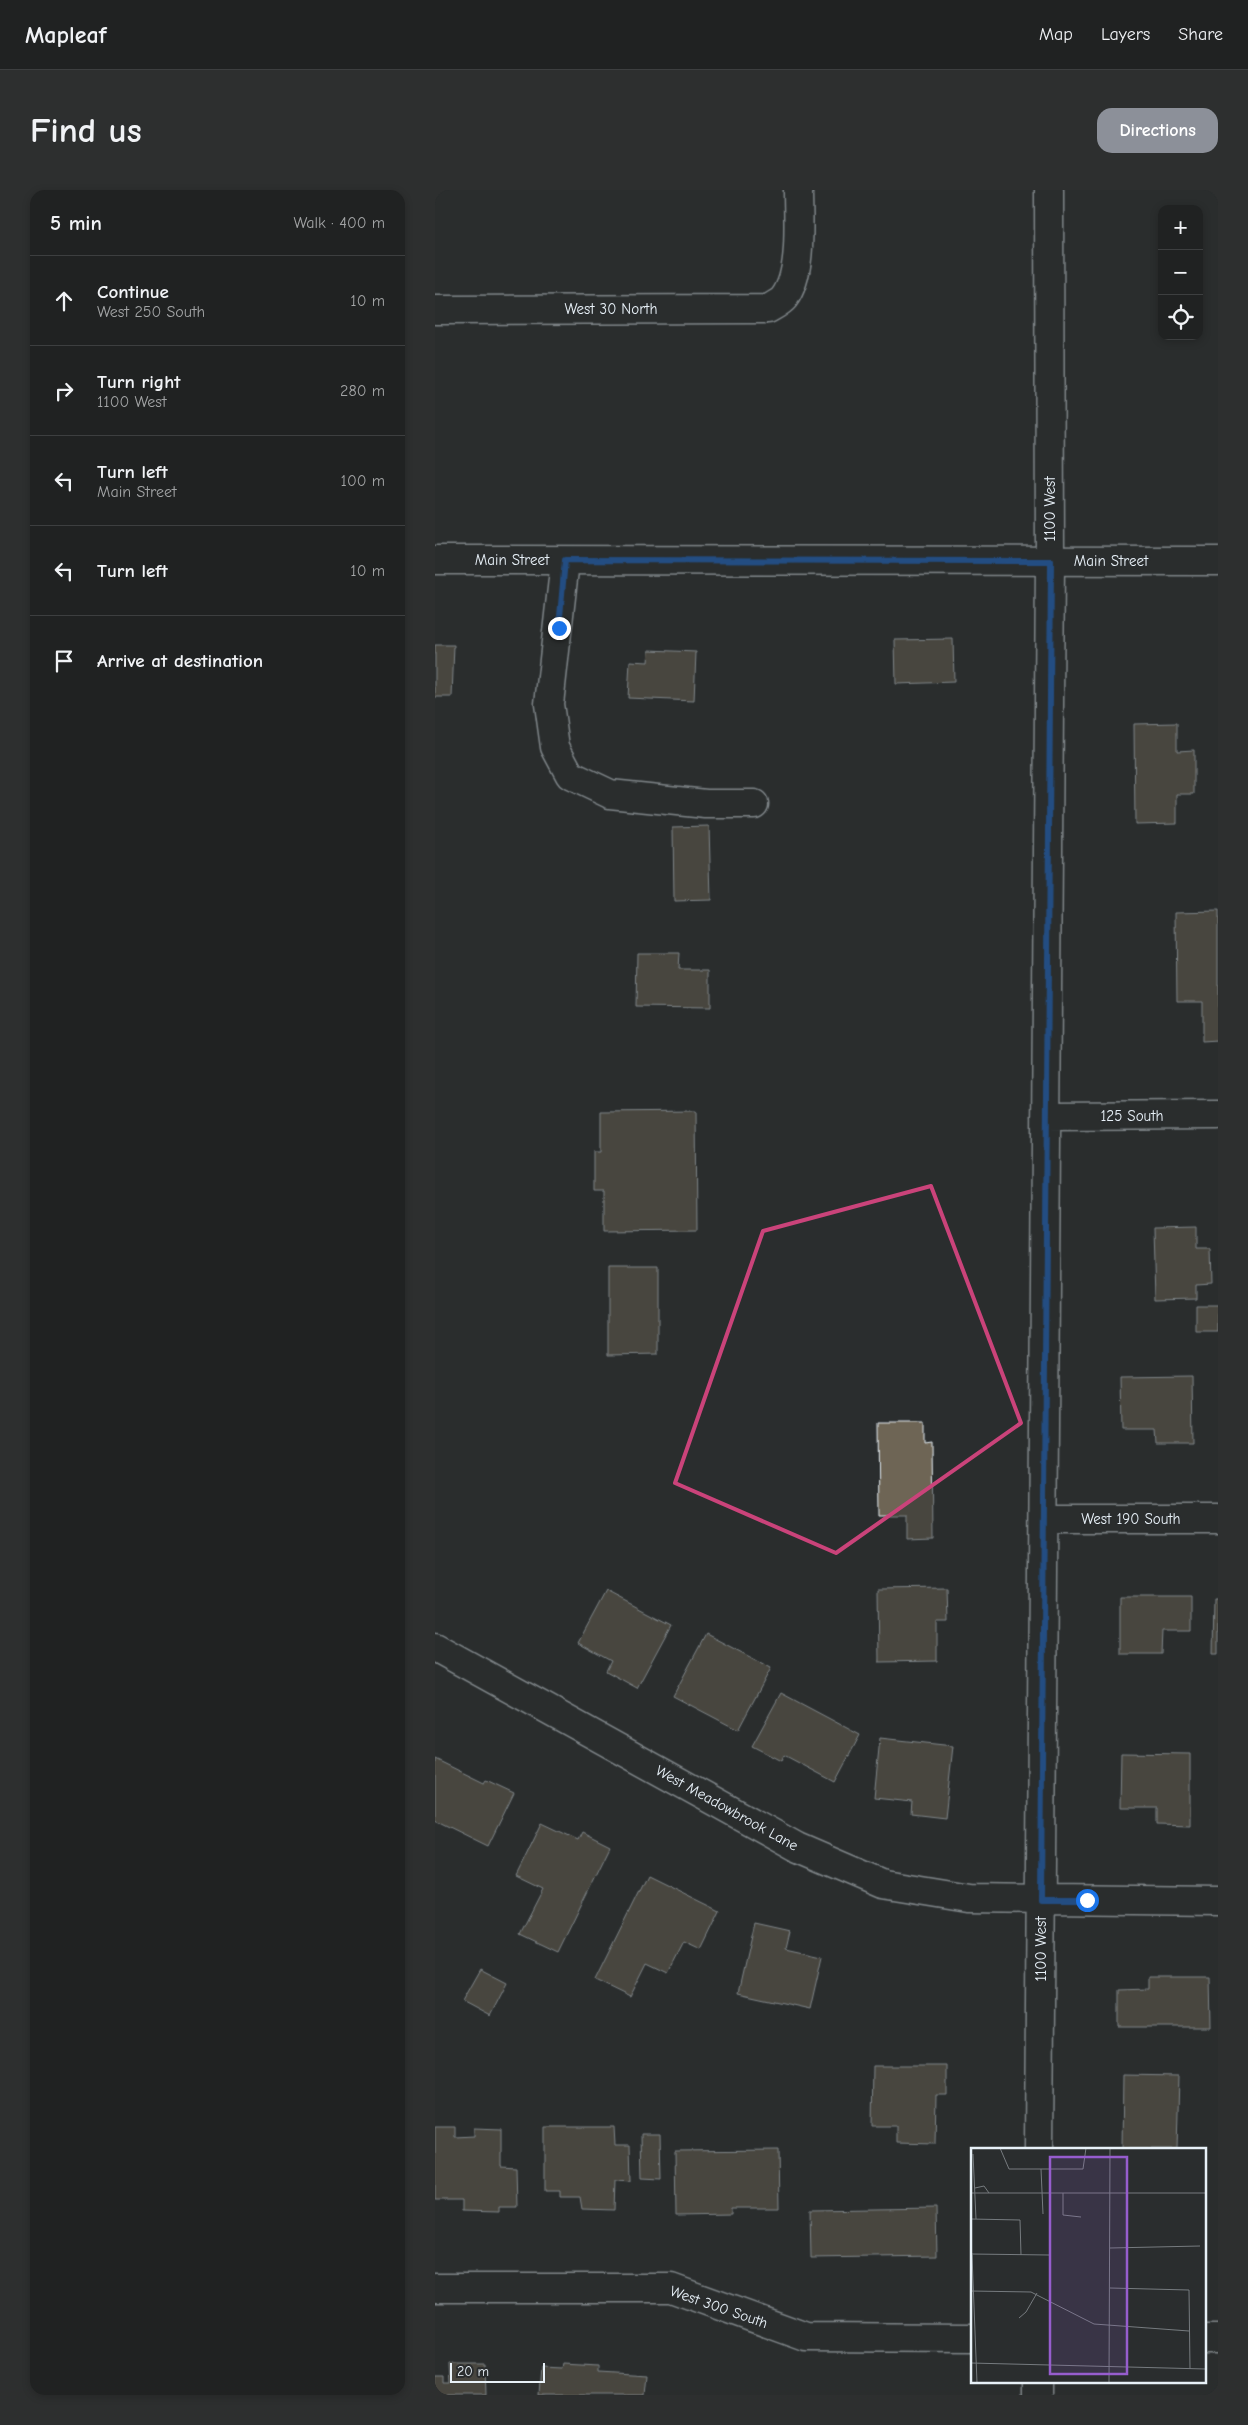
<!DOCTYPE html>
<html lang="en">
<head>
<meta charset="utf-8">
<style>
	body { margin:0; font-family:"Comic Neue",sans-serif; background:#2d2f2f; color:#f1f3f6 }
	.controls { position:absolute; right:15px; top:15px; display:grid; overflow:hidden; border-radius:10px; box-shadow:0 2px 8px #0003 }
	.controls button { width:45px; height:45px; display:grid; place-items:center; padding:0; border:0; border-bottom:1px solid #3d3f40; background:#202222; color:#f1f3f6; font:25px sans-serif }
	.scale { position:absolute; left:15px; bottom:12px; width:95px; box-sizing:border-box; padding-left:5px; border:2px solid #e8f1f8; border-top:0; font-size:14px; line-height:18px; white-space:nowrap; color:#e8f1f8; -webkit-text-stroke:4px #2a2d2e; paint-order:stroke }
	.stop { position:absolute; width:15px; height:15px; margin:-11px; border:4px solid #1a73e8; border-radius:50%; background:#fff }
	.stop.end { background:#1a73e8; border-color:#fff; box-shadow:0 1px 5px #0008 }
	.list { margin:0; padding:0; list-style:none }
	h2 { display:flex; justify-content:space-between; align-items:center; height:65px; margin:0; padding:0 20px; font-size:21px }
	h2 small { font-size:16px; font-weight:400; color:#a2a4a5 }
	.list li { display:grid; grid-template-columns:32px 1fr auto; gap:15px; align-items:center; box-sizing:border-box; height:90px; padding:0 20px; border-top:1px solid #3d3f40 }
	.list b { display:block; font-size:19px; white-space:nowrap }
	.list p { margin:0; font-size:16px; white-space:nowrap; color:#a2a4a5 }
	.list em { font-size:16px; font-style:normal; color:#a2a4a5 }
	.icon { flex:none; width:28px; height:28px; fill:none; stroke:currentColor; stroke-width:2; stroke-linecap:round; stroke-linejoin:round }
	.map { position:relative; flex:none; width:783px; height:2205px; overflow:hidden; border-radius:15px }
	header { display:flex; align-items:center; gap:30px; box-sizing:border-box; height:70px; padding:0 25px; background:#202222; border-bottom:1px solid #3d3f40 }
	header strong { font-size:24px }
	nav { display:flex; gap:28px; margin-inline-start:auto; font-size:18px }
	.intro { display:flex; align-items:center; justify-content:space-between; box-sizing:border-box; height:120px; padding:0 30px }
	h1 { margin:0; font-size:35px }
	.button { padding:12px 22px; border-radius:15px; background:#8c9099; color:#fff; font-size:18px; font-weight:700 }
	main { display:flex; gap:30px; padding:0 30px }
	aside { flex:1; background:#202222; border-radius:15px; box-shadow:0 2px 8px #0003 }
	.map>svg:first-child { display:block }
	.building { fill:#6e6555; stroke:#e8f1f8 }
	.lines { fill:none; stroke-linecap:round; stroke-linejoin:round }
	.minor-casing { stroke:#e8f1f8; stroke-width:31 }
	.major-casing { stroke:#e8f1f8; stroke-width:31 }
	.minor { stroke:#2a2d2e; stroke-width:28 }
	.major { stroke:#2a2d2e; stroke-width:28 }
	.route { stroke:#1a73e8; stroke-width:6 }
	.marked { fill:none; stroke:#ca437a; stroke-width:4; stroke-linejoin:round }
	.labels { text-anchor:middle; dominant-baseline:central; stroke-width:4; stroke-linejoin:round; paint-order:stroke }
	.street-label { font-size:15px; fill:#e8f1f8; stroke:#2a2d2e }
	.inset-road { fill:none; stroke:#767b7f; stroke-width:1 }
	.view { fill:#965dcd; fill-opacity:0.15; stroke:#965dcd; stroke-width:2.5 }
	.inset-edge { fill:none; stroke:#e8f1f8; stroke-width:2.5 }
</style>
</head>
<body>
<header>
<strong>Mapleaf</strong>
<nav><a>Map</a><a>Layers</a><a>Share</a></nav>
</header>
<div class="intro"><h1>Find us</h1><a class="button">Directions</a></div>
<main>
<aside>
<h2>5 min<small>Walk · 400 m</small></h2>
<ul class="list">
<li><svg class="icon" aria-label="ahead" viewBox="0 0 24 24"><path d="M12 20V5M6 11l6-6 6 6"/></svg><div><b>Continue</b><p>West 250 South</p></div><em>10 m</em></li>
<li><svg class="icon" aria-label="right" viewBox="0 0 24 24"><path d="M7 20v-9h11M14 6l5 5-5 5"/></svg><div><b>Turn right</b><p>1100 West</p></div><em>280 m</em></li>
<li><svg class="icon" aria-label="left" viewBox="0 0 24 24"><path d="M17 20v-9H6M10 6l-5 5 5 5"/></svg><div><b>Turn left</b><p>Main Street</p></div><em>100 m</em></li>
<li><svg class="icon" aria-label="left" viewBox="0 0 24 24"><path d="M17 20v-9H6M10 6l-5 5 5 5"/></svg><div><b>Turn left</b></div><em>10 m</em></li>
<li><svg class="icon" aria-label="arrive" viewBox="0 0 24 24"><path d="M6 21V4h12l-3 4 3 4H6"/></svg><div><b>Arrive at destination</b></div></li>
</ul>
</aside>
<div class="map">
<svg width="783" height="2205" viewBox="0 0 783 2205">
	<rect width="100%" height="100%" fill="#2a2d2e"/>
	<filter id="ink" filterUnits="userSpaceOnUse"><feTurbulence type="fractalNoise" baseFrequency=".02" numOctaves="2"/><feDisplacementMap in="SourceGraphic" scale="10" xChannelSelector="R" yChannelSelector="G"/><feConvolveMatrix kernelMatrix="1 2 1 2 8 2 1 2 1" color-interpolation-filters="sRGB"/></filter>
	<g filter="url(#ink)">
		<!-- building -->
		<path class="building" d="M 518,449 L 519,492 L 461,494 L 460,450 Z
			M 0,455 L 19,455 L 17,507 L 0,507 Z
			M 214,460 L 261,462 L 259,511 L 193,508 L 195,471 L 213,472 Z
			M 742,533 L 742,561 L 759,560 L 759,604 L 742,604 L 742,633 L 700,634 L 699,534 Z
			M 274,636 L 276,710 L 239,711 L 238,637 Z
			M 783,721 L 783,851 L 767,852 L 767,811 L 742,811 L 741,722 Z
			M 202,763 L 244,763 L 243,780 L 275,780 L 275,818 L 201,817 Z
			M 261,921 L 262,1040 L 169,1041 L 169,1001 L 159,1001 L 159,962 L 166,962 L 166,922 Z
			M 761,1037 L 761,1059 L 775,1059 L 776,1094 L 761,1095 L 761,1108 L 720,1109 L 718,1038 Z
			M 173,1078 L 223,1078 L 223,1164 L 173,1165 Z
			M 761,1115 L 783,1115 L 783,1142 L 761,1142 Z
			M 757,1186 L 758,1253 L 723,1253 L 722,1240 L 686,1240 L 685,1187 Z
			M 443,1233 L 490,1233 L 490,1253 L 497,1252 L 498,1348 L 472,1349 L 472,1325 L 444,1325 Z
			M 512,1398 L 513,1432 L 502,1432 L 502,1471 L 444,1472 L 443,1399 Z
			M 171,1401 L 236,1435 L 202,1498 L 171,1481 L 176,1471 L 143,1453 Z
			M 685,1407 L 756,1407 L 756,1441 L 727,1441 L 726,1464 L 685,1464 Z
			M 779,1409 L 783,1409 L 783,1464 L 778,1464 Z
			M 271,1444 L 336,1478 L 303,1540 L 238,1506 Z
			M 346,1503 L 425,1545 L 400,1592 L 349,1565 L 346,1571 L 317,1556 Z
			M 445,1548 L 518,1556 L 510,1628 L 476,1624 L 477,1612 L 439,1608 Z
			M 686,1563 L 755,1564 L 755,1635 L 722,1634 L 722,1618 L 685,1618 Z
			M 0,1569 L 49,1593 L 51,1590 L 79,1603 L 53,1656 L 0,1630 Z
			M 107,1633 L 143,1650 L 147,1642 L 175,1656 L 123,1762 L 85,1744 L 108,1699 L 81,1686 Z
			M 212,1685 L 285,1721 L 266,1760 L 249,1752 L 233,1783 L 212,1773 L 195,1807 L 160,1790 Z
			M 319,1733 L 355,1741 L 351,1758 L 387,1766 L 375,1819 L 303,1803 Z
			M 45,1779 L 72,1793 L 55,1826 L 27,1811 Z
			M 713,1787 L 775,1787 L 776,1837 L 684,1837 L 684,1800 L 713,1799 Z
			M 438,1876 L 512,1876 L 512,1905 L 501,1905 L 500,1954 L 461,1953 L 461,1936 L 437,1936 Z
			M 688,1885 L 744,1886 L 742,1959 L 687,1959 Z
			M 0,1937 L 20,1937 L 20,1947 L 39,1946 L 39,1938 L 66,1939 L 66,1976 L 81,1977 L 82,2017 L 64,2017 L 64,2022 L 27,2021 L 27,2010 L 0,2010 Z
			M 110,1937 L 179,1937 L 180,1955 L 195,1955 L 196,1991 L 180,1990 L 179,2020 L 147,2019 L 145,2007 L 125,2007 L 125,2001 L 110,2001 Z
			M 206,1944 L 225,1944 L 226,1989 L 207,1988 Z
			M 343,1960 L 344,2018 L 296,2018 L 296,2024 L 241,2025 L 240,1961 Z
			M 501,2018 L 502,2066 L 376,2068 L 375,2020 Z
			M 15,2174 L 50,2174 L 51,2205 L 0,2205 L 0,2187 L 9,2187 L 9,2193 L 16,2193 Z
			M 128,2174 L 163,2176 L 163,2182 L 212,2185 L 210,2205 L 104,2205 L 106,2178 L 127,2179 Z"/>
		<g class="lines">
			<!-- minor casing -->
			<g class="minor-casing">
				<path id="minor" d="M 0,120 L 333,119 C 338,116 346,112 349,108 C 368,83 363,30 363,0
					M 130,371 L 114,514 L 120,557 L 135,585 L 175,604 L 271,614 L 319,614
					M 611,926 L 783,925
					M 609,1329 L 783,1329
					M 0,1457 L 362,1657 L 448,1694 L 534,1708 L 783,1711
					M 604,1959 L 615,371 L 614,0
					M 0,2098 L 236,2098 L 371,2147 L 537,2148
					M 769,2149 L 783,2149
					M 603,2205 L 603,2191"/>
			</g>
			<!-- major casing -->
			<g class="major-casing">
				<path id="major" d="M 0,370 L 783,371"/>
			</g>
			<!-- minor -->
			<use href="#minor" class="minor"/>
			<!-- major -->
			<use href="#major" class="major"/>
		</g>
	</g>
	<g class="lines" filter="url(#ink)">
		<!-- route -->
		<path class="route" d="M 124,438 L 130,370 L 616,371 L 606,1710 L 652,1710"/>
	</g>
	<!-- marked area -->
	<path d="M0 0H783V2205H0ZM 496,996 L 586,1233 L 401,1363 L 240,1293 L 328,1041 Z" fill="#2a2d2e" fill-opacity=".55" fill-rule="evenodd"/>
	<path class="marked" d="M 496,996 L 586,1233 L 401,1363 L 240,1293 L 328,1041 Z"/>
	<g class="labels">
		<!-- street labels -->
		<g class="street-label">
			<text x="176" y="119">West 30 North</text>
			<text transform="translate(615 319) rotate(-90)">1100 West</text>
			<text x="77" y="370">Main Street</text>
			<text x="676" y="371">Main Street</text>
			<text x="697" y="926">125 South</text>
			<text x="696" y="1329">West 190 South</text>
			<text transform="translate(292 1618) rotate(29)">West Meadowbrook Lane</text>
			<text transform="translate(606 1759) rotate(-90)">1100 West</text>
			<text transform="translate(284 2117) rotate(19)">West 300 South</text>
		</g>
	</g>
	<!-- overview -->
	<g transform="translate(536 1958)">
		<rect width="235" height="235" fill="#2a2d2e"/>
		<path class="inset-road" d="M 29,0 L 38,21 L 112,21 L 115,0M 2,6 L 5,71M 70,21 L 72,66M 4,40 L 13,38 L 18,45M 0,45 L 235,45M 92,45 L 92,67 L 110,69M 0,71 L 49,72 L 50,107M 139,100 L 229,98M 0,106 L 78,107M 1,107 L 6,235M 139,140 L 218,142 L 219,221M 0,143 L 60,144 L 123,176 L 218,183M 48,170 L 55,164 L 66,145M 0,215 L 235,221M 138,235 L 139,0"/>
		<path class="view" d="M 79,9 L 156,9 L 156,226 L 79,226 Z"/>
		<rect width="235" height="235" class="inset-edge"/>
	</g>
</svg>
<div class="controls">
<button>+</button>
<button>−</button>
<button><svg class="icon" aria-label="locate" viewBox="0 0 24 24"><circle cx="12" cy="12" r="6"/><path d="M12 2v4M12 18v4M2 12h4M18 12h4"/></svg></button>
</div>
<div class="scale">20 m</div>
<div class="stop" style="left:652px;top:1710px"></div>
<div class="stop end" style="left:124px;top:438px"></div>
</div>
</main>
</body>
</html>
